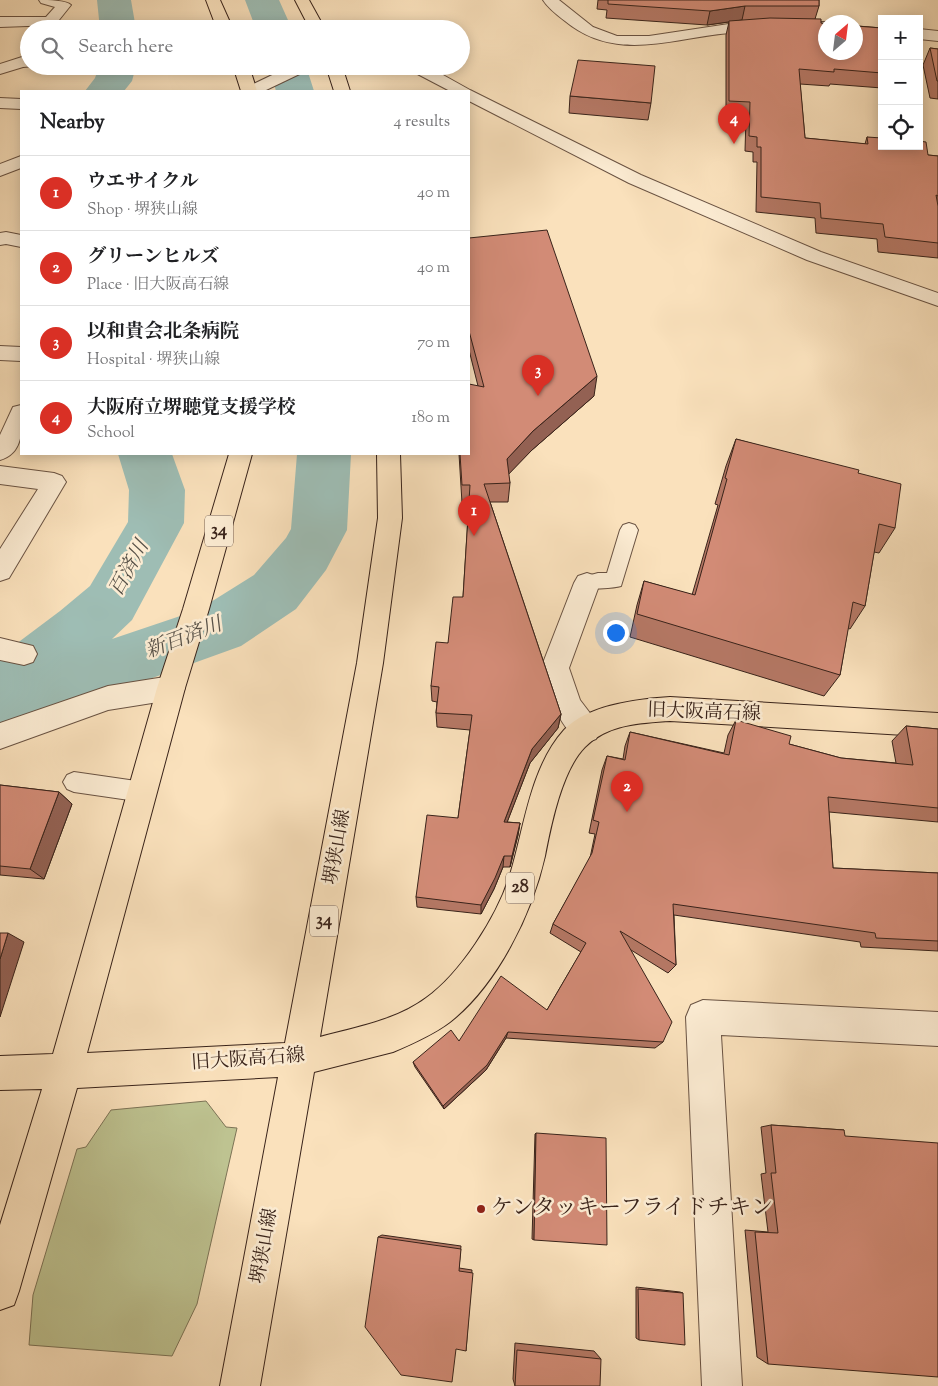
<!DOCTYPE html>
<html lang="en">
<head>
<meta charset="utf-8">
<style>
	body { margin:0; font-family:"Sorts Mill Goudy","Noto Serif JP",serif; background:#f6f6f6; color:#202124 }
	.controls { position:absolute; right:15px; top:15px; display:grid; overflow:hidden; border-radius:0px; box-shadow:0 2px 12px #0003 }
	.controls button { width:45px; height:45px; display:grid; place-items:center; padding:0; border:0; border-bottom:1px solid #e0e0e0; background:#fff; color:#202124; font:25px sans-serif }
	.compass { position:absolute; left:818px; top:15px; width:45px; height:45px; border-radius:50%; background:#fff; box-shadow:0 2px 12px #0003; rotate:28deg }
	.you { position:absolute; left:615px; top:632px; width:18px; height:18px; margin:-12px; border:4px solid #fff; border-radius:50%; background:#1a73e8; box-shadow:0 0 0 8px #1a73e833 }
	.badge { display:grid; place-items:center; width:32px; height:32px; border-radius:50%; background:#d93025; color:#fff; font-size:16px; font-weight:700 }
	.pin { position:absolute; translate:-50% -41px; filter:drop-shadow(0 1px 2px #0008) }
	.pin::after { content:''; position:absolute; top:26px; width:18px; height:15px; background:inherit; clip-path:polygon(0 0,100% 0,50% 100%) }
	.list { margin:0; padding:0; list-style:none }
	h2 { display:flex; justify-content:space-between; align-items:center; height:65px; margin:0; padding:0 20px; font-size:21px }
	h2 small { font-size:16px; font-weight:400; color:#757577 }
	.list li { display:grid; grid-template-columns:32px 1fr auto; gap:15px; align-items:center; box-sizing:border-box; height:75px; padding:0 20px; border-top:1px solid #e0e0e0 }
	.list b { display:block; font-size:19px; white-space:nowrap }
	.list p { margin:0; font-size:16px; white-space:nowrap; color:#757577 }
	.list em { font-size:16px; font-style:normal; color:#757577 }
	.icon { flex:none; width:28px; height:28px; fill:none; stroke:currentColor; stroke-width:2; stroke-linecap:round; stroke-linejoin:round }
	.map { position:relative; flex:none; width:938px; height:1386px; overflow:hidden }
	.search { position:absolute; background:#fff; box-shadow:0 2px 12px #0003; left:20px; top:20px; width:450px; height:55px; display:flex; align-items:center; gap:12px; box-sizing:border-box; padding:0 18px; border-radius:28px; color:#757577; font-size:19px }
	.panel { position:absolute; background:#fff; box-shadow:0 2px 12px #0003; left:20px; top:90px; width:450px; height:365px; border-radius:0px }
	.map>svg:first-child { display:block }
	.green { fill:#bec391; stroke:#7c7356 }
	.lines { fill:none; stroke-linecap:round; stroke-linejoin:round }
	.river { fill:#9ebdb4; fill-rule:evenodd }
	.service-casing { stroke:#695242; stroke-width:2 }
	.minor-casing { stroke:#695242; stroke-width:2 }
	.tertiary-casing { stroke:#695242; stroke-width:2 }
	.primary-casing { stroke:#39231a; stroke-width:2 }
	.service { fill:#fcecd3; fill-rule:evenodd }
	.minor { fill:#fcecd3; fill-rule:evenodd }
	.tertiary { fill:#fcecd3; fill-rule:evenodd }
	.primary { fill:#fae1bc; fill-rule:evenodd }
	.wall { fill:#b57865; stroke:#39231a }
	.shaded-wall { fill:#936153; stroke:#39231a }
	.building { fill:#d28b76; stroke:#39231a }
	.poi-dot { fill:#8f2418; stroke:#fcecd3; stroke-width:2 }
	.labels { text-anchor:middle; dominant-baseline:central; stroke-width:5; stroke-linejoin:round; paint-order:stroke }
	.shield { fill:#fcecd3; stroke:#745f52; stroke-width:1 }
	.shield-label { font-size:18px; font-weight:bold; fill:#39231a }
	.street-label { font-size:19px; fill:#39231a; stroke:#fcecd3 }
	.water-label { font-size:20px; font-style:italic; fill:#575148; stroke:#fcecd3 }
	.near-poi-label { font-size:22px; fill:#39231a; stroke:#fcecd3; text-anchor:start }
</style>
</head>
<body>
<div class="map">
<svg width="938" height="1386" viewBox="0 0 938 1386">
	<rect width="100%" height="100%" fill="#fae1bc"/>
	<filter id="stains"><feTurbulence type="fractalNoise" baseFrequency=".004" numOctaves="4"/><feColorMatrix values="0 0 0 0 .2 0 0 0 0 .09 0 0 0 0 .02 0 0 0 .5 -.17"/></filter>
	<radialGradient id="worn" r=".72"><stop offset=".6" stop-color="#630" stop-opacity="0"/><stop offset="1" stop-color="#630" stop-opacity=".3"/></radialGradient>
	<!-- green -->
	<path class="green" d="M 206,1101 L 226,1127 L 237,1128 L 197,1304 L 172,1356 L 29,1345 L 33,1295 L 77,1149 L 86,1147 L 111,1110 Z"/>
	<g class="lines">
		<!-- river -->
		<path class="river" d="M 97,0 L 131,0 L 136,29 L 100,29 Z
			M 245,0 L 279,0 L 292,29 L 256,29 Z
			M 99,66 L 136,66 L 132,81 L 124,91 L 85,91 L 95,78 Z
			M 269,66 L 306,66 L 314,91 L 276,91 Z
			M 118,454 L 172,454 L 185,490 L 184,523 L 132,620 L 112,639 L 198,610 L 254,575 L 286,538 L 291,529 L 297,454 L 351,454 L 347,530 L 326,570 L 296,609 L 241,646 L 0,733 L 0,656 L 60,611 L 90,586 L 128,522 L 129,490 Z"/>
		<!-- service casing -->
		<g class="service-casing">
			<path id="service" d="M 629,523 L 635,525 L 638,530 L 621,586 C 615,588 586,590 580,588 L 578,583 L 580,578 L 598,573 L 607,573 L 620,530 L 623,525 Z
				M 74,772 L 143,782 L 151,785 L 154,792 L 151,799 L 143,802 L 74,792 L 67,789 L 63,782 L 67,775 Z"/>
		</g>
		<!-- minor casing -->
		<g class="minor-casing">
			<path id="minor" d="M 39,0 C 49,0 65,0 71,5 L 55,25 L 0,27 L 0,17 L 46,17 L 55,7 L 41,3 Z
				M 543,0 L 559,0 L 593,27 L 617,36 L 649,36 L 742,22 L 826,22 L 826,32 C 794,31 762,29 730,33 C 671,38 616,63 565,21 C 557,15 548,8 543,0 Z
				M 919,29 L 938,31 L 938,41 L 919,39 Z
				M 22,57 L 29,58 L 29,66 L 35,66 L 23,67 L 0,74 L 0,64 Z
				M 406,66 L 427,66 L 470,90 L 641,175 L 821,252 L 938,293 L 938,306 L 807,260 L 629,183 L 469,101 L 469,91 L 450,91 L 408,69 Z
				M 0,98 L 21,99 L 21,109 L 0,108 Z
				M 21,156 L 21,168 L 0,176 L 0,164 Z
				M 6,232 L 21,235 L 21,247 L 6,244 L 0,245 L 0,233 Z
				M 0,346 L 21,347 L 21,361 L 0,360 Z
				M 21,405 C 22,426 25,453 0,460 L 0,435 L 13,407 Z
				M 0,466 L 54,473 L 62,476 L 66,482 L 9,578 L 0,581 L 0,549 L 38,489 L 0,484 Z
				M 587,573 L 596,576 L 600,583 L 569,668 L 580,700 L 596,721 L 600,730 L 596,739 L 586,743 C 558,732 550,694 541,668 L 574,583 L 578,576 Z
				M 0,638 L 33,646 L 37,654 L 33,662 L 24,665 L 0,660 Z
				M 171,676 L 181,680 L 185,688 L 181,696 L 171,700 L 108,710 L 0,749 L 0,723 L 108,686 Z
				M 703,1000 L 938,1012 L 938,1046 L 721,1035 L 742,1386 L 702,1386 L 686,1017 L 691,1005 Z"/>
		</g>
		<!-- tertiary casing -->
		<g class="tertiary-casing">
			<path id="tertiary" d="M 291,66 L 312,66 L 310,69 L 264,91 L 243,91 L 245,88 Z"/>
		</g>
		<!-- primary casing -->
		<g class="primary-casing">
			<path id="primary" d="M 206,0 L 220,0 L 233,29 L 217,29 Z
				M 295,0 L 309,0 L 325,29 L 310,29 Z
				M 233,66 L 249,66 L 257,91 L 241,91 Z
				M 326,66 L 342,66 L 350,91 L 334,91 Z
				M 229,454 L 252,454 L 209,609 L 185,688 L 87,1053 L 285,1043 L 357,663 L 378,518 L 377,454 L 400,454 L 402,518 L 383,663 L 320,1037 C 356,1027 395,1021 426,998 C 460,974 496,918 509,878 C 524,831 529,769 564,730 C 587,705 638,699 670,697 L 938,713 L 938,737 L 670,721 C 640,723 608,724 585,747 C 562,770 551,825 545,856 C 532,914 497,985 450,1022 C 434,1034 412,1044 393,1052 L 314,1072 L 260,1386 L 220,1386 L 278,1077 L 77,1088 L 19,1291 L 14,1305 L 0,1310 L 0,1225 L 42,1089 L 0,1090 L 0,1056 L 53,1054 L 157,688 L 183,609 Z"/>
		</g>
		<!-- service -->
		<use href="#service" class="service"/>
		<!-- minor -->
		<use href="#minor" class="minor"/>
		<!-- tertiary -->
		<use href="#tertiary" class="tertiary"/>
		<!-- primary -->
		<use href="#primary" class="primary"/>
	</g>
	<!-- wall -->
	<path class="wall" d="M 598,0 L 819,0 L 819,6 L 815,19 L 821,23 L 882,28 L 882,88 L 830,84 L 829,86 L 800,84 L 805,138 L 865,144 L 867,137 L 928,155 L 938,156 L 938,258 L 878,252 L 877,239 L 816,233 L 815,218 L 756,212 L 757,162 L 753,162 L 753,152 L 745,151 L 746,117 L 726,116 L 726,35 L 729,22 L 707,25 L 606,18 L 607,10 L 597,9 Z
		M 930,48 L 938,49 L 938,99 L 930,98 L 923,65 Z
		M 919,64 L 922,76 L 919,83 Z
		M 570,96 L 651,103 L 648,120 L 569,113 Z
		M 469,238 L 594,396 L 532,450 L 508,474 L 510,483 L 508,502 L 490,502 L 561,714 L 558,728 L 530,763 L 507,822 L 520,823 L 518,835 L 510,867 L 503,867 L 494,889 L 481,914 L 417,907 L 416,897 L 458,818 L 470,730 L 437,727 L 436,713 L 437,702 L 432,701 L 431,686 L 448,643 L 463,597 L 469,503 L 462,503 L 459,454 L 469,454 L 478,386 L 469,350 Z
		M 736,439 L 858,473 L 895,528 L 879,553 L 874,552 L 865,606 L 850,629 L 848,628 L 840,675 L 824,696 L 630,637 L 637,605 L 644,581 L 692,595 L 718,505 L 715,504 L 726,466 Z
		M 736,720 L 789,744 L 841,758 L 896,763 L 892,741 L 906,726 L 938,729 L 938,822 L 829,812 L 833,868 L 938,873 L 938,951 L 861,947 L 860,942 L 674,915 L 676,965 L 668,973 L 631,950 L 663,1042 L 655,1048 L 506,1038 L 486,1070 L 444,1109 L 415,1067 L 413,1062 L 459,1041 L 547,1010 L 581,952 L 550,933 L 553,924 L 590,858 L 595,834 L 589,833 L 602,770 L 607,756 L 623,759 L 625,746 L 630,732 L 724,753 L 728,735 Z
		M 0,785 L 59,792 L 72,804 L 44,879 L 0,875 Z
		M 771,1125 L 844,1130 L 768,1364 L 757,1357 L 745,1230 L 768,1232 L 761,1174 L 766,1173 L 761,1127 Z
		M 536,1133 L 534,1240 L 532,1239 L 535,1134 Z
		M 382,1235 L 461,1246 L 459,1268 L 472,1270 L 466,1351 L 378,1237 Z
		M 636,1287 L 680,1292 L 683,1293 L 639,1340 L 636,1338 Z
		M 515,1343 L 594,1351 L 601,1359 L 515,1386 L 513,1379 Z"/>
	<!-- shaded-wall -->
	<path class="shaded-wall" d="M 745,6 L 742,20 L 707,25 L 710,11 Z
		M 597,376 L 594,396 L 532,450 L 506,477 L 507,459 L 533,431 Z
		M 561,714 L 558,728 L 530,763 L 503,833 L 504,822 L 532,749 Z
		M 59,792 L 72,804 L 44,879 L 30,869 Z
		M 520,823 L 518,835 L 510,867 L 512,856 Z
		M 504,856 L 503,867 L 494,889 L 481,914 L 481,905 Z
		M 8,933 L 24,942 L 0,1017 L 0,959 Z
		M 508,1032 L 506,1038 L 486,1070 L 444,1109 L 443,1106 Z"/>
	<!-- building -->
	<path class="building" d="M 608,0 L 819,0 L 819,6 L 745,6 L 710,11 L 608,4 Z
		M 770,18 L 821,19 L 821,23 L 826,24 L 826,52 L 856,52 L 856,26 L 882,28 L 882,73 L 834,69 L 834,72 L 799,69 L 805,138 L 868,144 L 867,137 L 882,138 L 882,146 L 919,146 L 919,141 L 926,142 L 928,155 L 938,156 L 938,196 L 936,195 L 938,206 L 938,243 L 885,237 L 883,224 L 821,218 L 820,203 L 761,197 L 761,147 L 757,147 L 757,137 L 749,136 L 750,102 L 729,101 L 729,21 Z
		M 930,48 L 938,49 L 938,81 L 937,81 Z
		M 578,60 L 655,66 L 651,103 L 570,96 Z
		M 919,64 L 922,76 L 919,76 Z
		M 547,230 L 597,376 L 533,431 L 507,459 L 510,483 L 484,484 L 561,714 L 532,749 L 504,822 L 520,823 L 512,856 L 504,856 L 495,878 L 481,905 L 416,897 L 427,815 L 458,818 L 472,715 L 436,713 L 439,687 L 431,686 L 436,642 L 448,643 L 453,597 L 463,597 L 470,485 L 462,485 L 460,454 L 469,454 L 469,384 L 484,387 L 469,331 L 469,238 Z
		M 736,439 L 859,470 L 858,473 L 901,484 L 895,528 L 879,524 L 865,606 L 853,602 L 840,675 L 637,614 L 644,581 L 695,595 L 727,479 L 725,478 Z
		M 736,720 L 791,736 L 789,744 L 841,758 L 913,765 L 906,726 L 938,729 L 938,808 L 828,797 L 833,868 L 938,873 L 938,941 L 876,938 L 875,933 L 673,904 L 676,965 L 620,931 L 672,1022 L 663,1042 L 508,1032 L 487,1065 L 443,1106 L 413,1062 L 451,1030 L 459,1041 L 501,976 L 547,1010 L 586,943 L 553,924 L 592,853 L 599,822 L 593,820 L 607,756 L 625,760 L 630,732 L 729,755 Z
		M 0,785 L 59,792 L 30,869 L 0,866 Z
		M 0,933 L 8,933 L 0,959 Z
		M 771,1125 L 844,1130 L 845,1136 L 938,1143 L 938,1377 L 768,1364 L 755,1232 L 778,1233 L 771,1173 L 776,1173 Z
		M 536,1133 L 606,1138 L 607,1245 L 534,1240 Z
		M 378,1237 L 461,1249 L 459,1271 L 473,1273 L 466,1351 L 456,1349 L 452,1382 L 401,1375 L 365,1327 Z
		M 638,1289 L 683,1293 L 685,1345 L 639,1340 Z
		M 517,1350 L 601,1359 L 600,1386 L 515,1386 Z"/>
	<!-- markers -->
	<circle class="poi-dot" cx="481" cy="1209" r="5"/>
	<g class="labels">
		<!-- shield labels -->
		<g class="shield">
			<rect x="205" y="515.5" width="28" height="31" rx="4"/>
			<rect x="506" y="872.5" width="28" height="31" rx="4"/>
			<rect x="310" y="905.5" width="28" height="31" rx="4"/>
		</g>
		<g class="shield-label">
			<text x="219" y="531">34</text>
			<text x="520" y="888">28</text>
			<text x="324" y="921">34</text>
		</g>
		<!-- street labels -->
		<g class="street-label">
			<text transform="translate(704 713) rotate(2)">旧大阪高石線</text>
			<text transform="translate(338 847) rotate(-80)">堺狭山線</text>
			<text transform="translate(248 1060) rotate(-4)">旧大阪高石線</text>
			<text transform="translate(265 1246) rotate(-80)">堺狭山線</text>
		</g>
		<!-- water labels -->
		<g class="water-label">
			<text transform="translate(130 569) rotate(-61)">百済川</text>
			<text transform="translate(184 639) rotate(-21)">新百済川</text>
		</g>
		<!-- near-poi labels -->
		<g class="near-poi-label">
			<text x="491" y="1209">ケンタッキーフライドチキン</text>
		</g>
	</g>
	<rect width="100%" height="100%" filter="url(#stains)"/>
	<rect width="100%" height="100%" fill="url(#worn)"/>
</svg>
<div class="controls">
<button>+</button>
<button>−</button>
<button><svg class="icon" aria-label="locate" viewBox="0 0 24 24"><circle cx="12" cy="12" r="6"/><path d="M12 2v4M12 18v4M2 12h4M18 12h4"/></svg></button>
</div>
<svg class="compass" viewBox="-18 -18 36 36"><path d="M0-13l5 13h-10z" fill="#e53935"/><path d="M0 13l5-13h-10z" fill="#757577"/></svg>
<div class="you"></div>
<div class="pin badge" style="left:474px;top:536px">1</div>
<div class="pin badge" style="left:627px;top:812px">2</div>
<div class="pin badge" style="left:538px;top:396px">3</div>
<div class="pin badge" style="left:734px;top:144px">4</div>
<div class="search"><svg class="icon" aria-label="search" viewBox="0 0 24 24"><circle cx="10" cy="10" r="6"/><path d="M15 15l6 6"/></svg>Search here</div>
<section class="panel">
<h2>Nearby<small>4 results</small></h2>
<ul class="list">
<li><span class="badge">1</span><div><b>ウエサイクル</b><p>Shop · 堺狭山線</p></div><em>40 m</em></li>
<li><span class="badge">2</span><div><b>グリーンヒルズ</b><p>Place · 旧大阪高石線</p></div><em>40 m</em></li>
<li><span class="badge">3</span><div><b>以和貴会北条病院</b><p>Hospital · 堺狭山線</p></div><em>70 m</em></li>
<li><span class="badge">4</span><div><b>大阪府立堺聴覚支援学校</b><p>School</p></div><em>180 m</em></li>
</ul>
</section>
</div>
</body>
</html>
